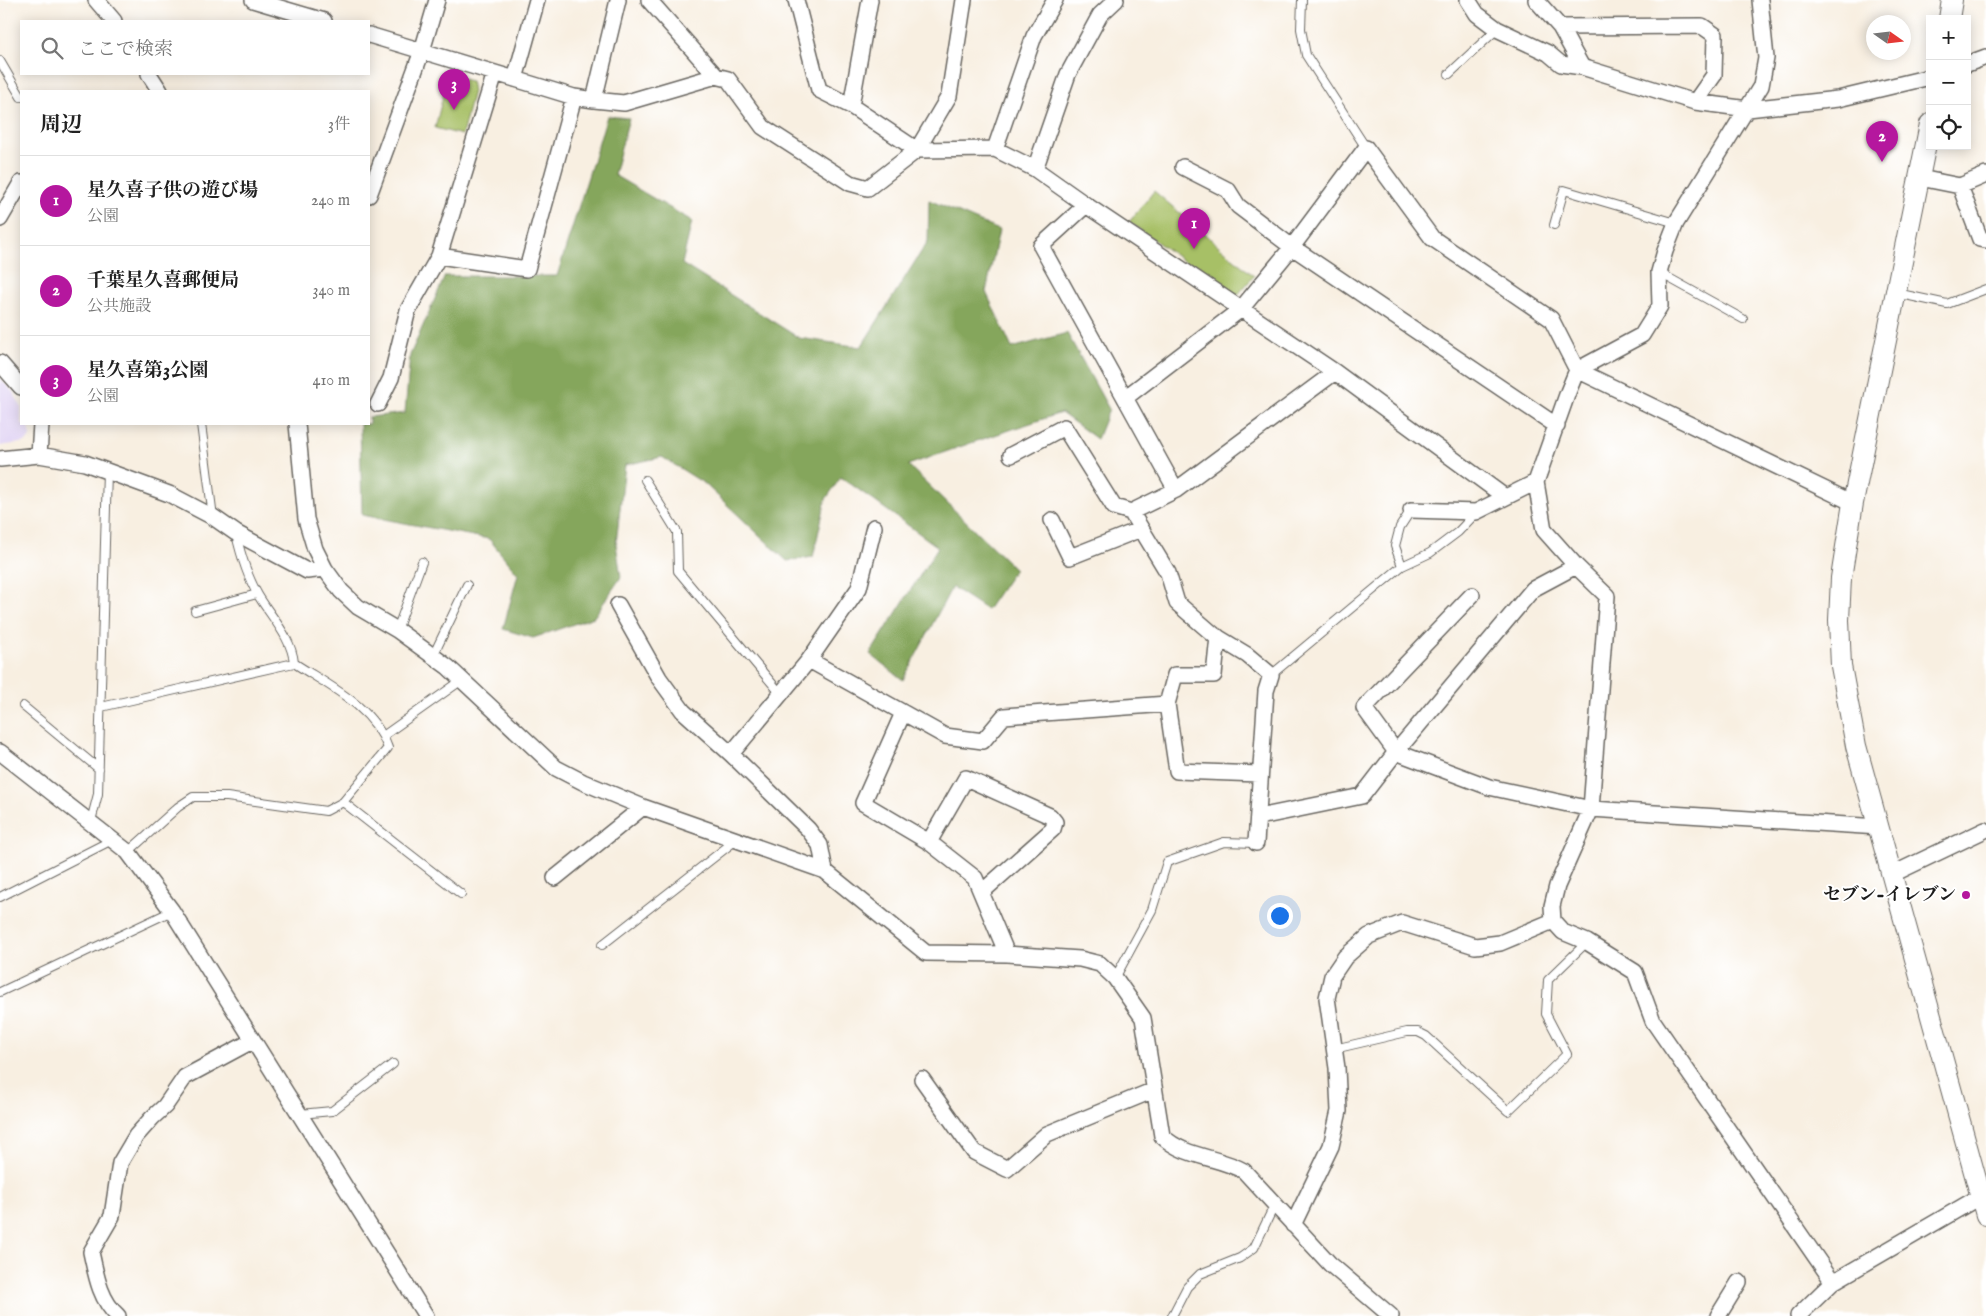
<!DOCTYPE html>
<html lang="ja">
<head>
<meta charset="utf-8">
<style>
	body { margin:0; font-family:"IM FELL English","Noto Serif JP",serif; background:#f6f6f6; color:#222 }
	.controls { position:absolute; right:15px; top:15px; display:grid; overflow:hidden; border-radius:0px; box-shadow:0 2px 12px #0003 }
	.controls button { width:45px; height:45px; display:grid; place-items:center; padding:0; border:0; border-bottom:1px solid #e0e0e0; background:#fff; color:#222; font:25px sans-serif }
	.compass { position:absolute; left:1866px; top:15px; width:45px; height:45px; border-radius:50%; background:#fff; box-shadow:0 2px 12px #0003; rotate:104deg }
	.you { position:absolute; left:1279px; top:915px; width:18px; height:18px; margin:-12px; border:4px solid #fff; border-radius:50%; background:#1a73e8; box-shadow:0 0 0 8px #1a73e833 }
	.badge { display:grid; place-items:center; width:32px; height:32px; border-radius:50%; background:#b5179e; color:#fff; font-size:16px; font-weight:700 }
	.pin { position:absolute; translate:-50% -41px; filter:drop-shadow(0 1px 2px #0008) }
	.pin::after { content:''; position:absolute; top:26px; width:18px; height:15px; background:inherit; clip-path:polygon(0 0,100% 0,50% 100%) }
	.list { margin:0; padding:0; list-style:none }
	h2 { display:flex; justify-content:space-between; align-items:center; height:65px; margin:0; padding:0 20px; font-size:21px }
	h2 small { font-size:16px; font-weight:400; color:#767676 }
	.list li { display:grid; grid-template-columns:32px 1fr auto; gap:15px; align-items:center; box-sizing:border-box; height:90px; padding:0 20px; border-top:1px solid #e0e0e0 }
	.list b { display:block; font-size:19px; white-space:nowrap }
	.list p { margin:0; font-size:16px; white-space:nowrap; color:#767676 }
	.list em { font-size:16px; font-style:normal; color:#767676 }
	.icon { flex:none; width:28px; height:28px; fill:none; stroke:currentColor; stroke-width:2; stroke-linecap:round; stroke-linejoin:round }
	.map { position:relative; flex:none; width:1986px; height:1316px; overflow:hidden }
	.search { position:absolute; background:#fff; box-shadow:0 2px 12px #0003; left:20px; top:20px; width:350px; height:55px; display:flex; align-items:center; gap:12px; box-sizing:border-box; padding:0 18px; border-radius:0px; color:#767676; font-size:19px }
	.panel { position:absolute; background:#fff; box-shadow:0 2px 12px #0003; left:20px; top:90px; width:350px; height:335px; border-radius:0px }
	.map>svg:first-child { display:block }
	.built { fill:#e1d4f4 }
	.green { fill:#a7c066; stroke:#626e41 }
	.forest { fill:#85a65b; stroke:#50613c }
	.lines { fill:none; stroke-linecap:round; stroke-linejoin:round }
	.service-casing { stroke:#696661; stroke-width:10 }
	.minor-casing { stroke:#696661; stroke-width:18 }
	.tertiary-casing { stroke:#696661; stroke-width:22 }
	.service { stroke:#fff; stroke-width:8 }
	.minor { stroke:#fff; stroke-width:15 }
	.tertiary { stroke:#fff; stroke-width:20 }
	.poi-dot { fill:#b5179e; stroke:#fff; stroke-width:2 }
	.labels { text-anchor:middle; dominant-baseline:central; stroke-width:4; stroke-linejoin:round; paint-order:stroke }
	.poi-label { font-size:18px; font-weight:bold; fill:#1c1c1c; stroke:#fff; text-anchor:end }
</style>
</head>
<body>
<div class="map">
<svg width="1986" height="1316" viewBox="0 0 1986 1316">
	<rect width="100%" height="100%" fill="#fff"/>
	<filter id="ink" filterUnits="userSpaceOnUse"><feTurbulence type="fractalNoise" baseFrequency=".02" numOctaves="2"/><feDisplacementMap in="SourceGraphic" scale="10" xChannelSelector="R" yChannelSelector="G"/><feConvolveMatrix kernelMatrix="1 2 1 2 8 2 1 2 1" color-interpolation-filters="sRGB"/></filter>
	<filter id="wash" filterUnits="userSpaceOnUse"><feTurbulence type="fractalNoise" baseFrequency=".0096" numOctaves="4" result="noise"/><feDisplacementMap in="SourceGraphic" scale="20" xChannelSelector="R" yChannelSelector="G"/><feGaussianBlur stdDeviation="1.12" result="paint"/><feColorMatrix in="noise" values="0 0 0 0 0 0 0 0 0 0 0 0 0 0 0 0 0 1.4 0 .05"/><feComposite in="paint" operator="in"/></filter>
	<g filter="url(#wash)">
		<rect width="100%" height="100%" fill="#f8efe1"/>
		<!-- built -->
		<path class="built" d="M 0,378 L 13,392 L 21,406 L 21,424 L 28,424 L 31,435 L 26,442 L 0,446 Z"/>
		<!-- green -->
		<path class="green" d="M 448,76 L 471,81 L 473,91 L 462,135 L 435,128 Z
			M 1154,191 L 1254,276 L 1235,298 L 1129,222 Z"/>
		<!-- forest -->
		<path class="forest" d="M 607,116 L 629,118 L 614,175 L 692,221 L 682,264 L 799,338 L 861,347 L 928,241 L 929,200 L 999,230 L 986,292 L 1012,348 L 1067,333 L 1109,409 L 1097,439 L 1061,413 L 971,443 L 908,465 L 1015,569 L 987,610 L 952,587 L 903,680 L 870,654 L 938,547 L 841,477 L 826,499 L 813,557 L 787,561 L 705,484 L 662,457 L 625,465 L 616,544 L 621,577 L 594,617 L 533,638 L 503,629 L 518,574 L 489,539 L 362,515 L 360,424 L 369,424 L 369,417 L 405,413 L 410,355 L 445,276 L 557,276 Z"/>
	</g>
	<g filter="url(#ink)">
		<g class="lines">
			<!-- service casing -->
			<g class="service-casing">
				<path id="service" d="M 1302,0 L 1301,29 L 1306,55 L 1366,148
					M 0,61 L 21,97
					M 1449,74 L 1497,29
					M 1554,225 L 1564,190 L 1676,223
					M 1660,273 L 1743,319
					M 1896,293 L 1947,304 L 1986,289
					M 201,424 L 213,517
					M 645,480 L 677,532 L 678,571 L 781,694
					M 236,534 C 241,556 247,576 258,595 C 271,617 292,638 294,663
					M 1402,566 L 1395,546 L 1400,527 L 1411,510
					M 195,611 L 257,594
					M 397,630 L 422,562
					M 433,656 L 467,585
					M 1271,675 L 1402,566 L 1430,553 L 1458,532 L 1476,513
					M 23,706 L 99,769
					M 101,707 L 294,663 C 329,686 373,706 388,748 L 343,802 L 326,811 L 227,797 L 193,797 L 178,807 L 128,852
					M 383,736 L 462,680
					M 343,802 L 461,894
					M 91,821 L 98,794 L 107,471
					M 0,897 L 112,840
					M 602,945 L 736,840
					M 1115,978 L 1152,910 L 1167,862 L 1224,842 L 1256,843
					M 0,992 L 172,911
					M 1334,1049 L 1407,1032 L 1418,1032 L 1426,1036 L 1508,1111 L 1567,1054 L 1546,1014 L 1548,980 L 1587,942
					M 300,1114 L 332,1111 L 393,1064
					M 1172,1316 L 1187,1287 L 1200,1274 L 1240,1258 L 1254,1248 L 1275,1204"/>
			</g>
			<!-- minor casing -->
			<g class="minor-casing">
				<path id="minor" d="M 96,0 L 114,21
					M 253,0 L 324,21
					M 649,0 L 716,76
					M 796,0 L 819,90 L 851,106 L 917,150 L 995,149 L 1035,169 L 1086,205 L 1335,372 L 1505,497
					M 1468,0 L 1477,14 L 1497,29 L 1548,53 L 1561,64 L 1582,67
					M 1536,0 L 1560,27 L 1582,67 L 1695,102 L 1748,109 L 1838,99 L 1930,77
					M 1560,27 L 1702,26 L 1715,35 L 1714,75 L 1695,102
					M 369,35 L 515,79 L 574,97 L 594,100 L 624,103 L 716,76 L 728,79 L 763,127 L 850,183 L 868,188 L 917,150 L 949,96 L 964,0
					M 1967,64 L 1986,57
					M 149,74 L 160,91
					M 515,79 L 537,0
					M 594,100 L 618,0
					M 851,106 L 870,0
					M 995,149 L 1034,36 L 1055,0
					M 1183,167 L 1228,190 L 1238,206 L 1292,247 L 1557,426
					M 1035,169 L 1068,74 L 1100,15 L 1116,0
					M 1920,178 L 1960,186 L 1986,175
					M 1960,186 L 1980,239 L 1986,240
					M 369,195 L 422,51 L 437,0
					M 1086,205 L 1041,246 L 1176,490
					M 0,219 L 21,183
					M 439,256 L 527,269 L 574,97
					M 0,363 L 21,387
					M 1125,398 L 1241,309 L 1292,247 L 1366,148 L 1432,238 L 1551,319 L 1577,370 L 1853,503
					M 378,404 L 391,378 L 408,310 L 439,256 L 495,73
					M 297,424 L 306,519 L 315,549 L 325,569 L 341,591 L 358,607 L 397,630 L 448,667 L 556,768 L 583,782 L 643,807 L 825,871 L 926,953 L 1007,954 L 1080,959 L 1100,964 L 1115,978 L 1143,1018 L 1162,1136 C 1185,1158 1217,1156 1244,1171 L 1330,1264 L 1391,1316
					M 39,455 L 41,424
					M 1011,455 L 1064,427 L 1114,507 L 1131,512 L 1176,490 L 1335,372
					M 0,459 L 39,455 L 85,463 L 169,494 L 213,517 L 236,533 L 307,571 L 325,569
					M 1536,482 L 1544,530 L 1576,566 L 1607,596 L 1591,809 L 1557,886 L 1552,906 L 1553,921 L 1563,932 L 1587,942 L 1635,972 L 1653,1021 L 1833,1282
					M 1411,510 L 1476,512 L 1536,482 L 1568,392 L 1577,370 L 1642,335 L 1660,306 L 1659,272 L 1665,251 L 1676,223 L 1761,86 L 1766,58 L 1760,0
					M 1131,512 L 1168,573 L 1177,603 L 1214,635 L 1247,655 L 1271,675 L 1266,691 L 1256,843
					M 1052,520 L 1070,557 L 1141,529
					M 1472,595 L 1364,708 L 1396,752 L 1489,787 L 1591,809 L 1879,827
					M 618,605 L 659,678 L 683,711 L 731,754 L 808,829 L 820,845 L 825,871
					M 1218,637 L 1214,675 L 1175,675 L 1167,704 L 1177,771 L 1259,774
					M 809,660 L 945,736 L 983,741 L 1004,716 L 1167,704
					M 903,713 L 863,803 L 929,842 L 975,878 L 1007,954
					M 0,752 L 128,852 L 172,911 L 426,1316
					M 731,754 L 809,660 L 859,588 L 874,527
					M 1259,817 L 1362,796 L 1396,752 L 1533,589 L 1576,566
					M 929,842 L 966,778 L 1050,816 L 1055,822 L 1053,829 L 982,892
					M 1893,874 L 1985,830
					M 555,878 L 643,807
					M 922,1079 L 974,1152 L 1007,1169 L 1047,1134 L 1154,1090
					M 1293,1225 L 1331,1146 L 1339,1111 L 1337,1068 L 1327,998 L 1332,976 L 1345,957 L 1369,936 L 1402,923 L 1475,946 L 1500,943 L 1553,921
					M 118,1316 C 100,1300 96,1275 91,1252 L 112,1216 L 120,1163 L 136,1136 L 152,1118 L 165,1106 L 185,1077 L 252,1041
					M 1718,1316 L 1739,1282
					M 1798,1316 L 1833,1282 L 1986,1193"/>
			</g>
			<!-- tertiary casing -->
			<g class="tertiary-casing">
				<path id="tertiary" d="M 1949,19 L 1952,0
					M 1930,124 L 1853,503 L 1841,578 L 1839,620 L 1841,666 L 1856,746 L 1986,1215"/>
			</g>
			<!-- service -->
			<use href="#service" class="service"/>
			<!-- minor -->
			<use href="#minor" class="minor"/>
			<!-- tertiary -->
			<use href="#tertiary" class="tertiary"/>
		</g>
	</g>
	<!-- markers -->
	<circle class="poi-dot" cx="1966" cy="895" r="5"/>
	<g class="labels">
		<!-- poi labels -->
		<g class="poi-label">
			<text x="1956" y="895">セブン-イレブン</text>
		</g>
	</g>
</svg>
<div class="controls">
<button>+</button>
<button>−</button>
<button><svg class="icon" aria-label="locate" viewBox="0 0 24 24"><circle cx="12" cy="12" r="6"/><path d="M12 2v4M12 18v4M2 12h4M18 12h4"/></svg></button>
</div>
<svg class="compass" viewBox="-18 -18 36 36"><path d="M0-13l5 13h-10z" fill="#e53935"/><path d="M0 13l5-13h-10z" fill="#767676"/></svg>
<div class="you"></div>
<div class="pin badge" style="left:1194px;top:249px">1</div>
<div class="pin badge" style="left:1882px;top:162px">2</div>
<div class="pin badge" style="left:454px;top:110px">3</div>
<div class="search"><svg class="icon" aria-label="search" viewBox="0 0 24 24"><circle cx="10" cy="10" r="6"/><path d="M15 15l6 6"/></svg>ここで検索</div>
<section class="panel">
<h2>周辺<small>3件</small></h2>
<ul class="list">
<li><span class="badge">1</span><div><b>星久喜子供の遊び場</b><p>公園</p></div><em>240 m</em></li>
<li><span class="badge">2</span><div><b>千葉星久喜郵便局</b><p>公共施設</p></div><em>340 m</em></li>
<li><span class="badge">3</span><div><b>星久喜第3公園</b><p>公園</p></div><em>410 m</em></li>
</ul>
</section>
</div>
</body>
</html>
